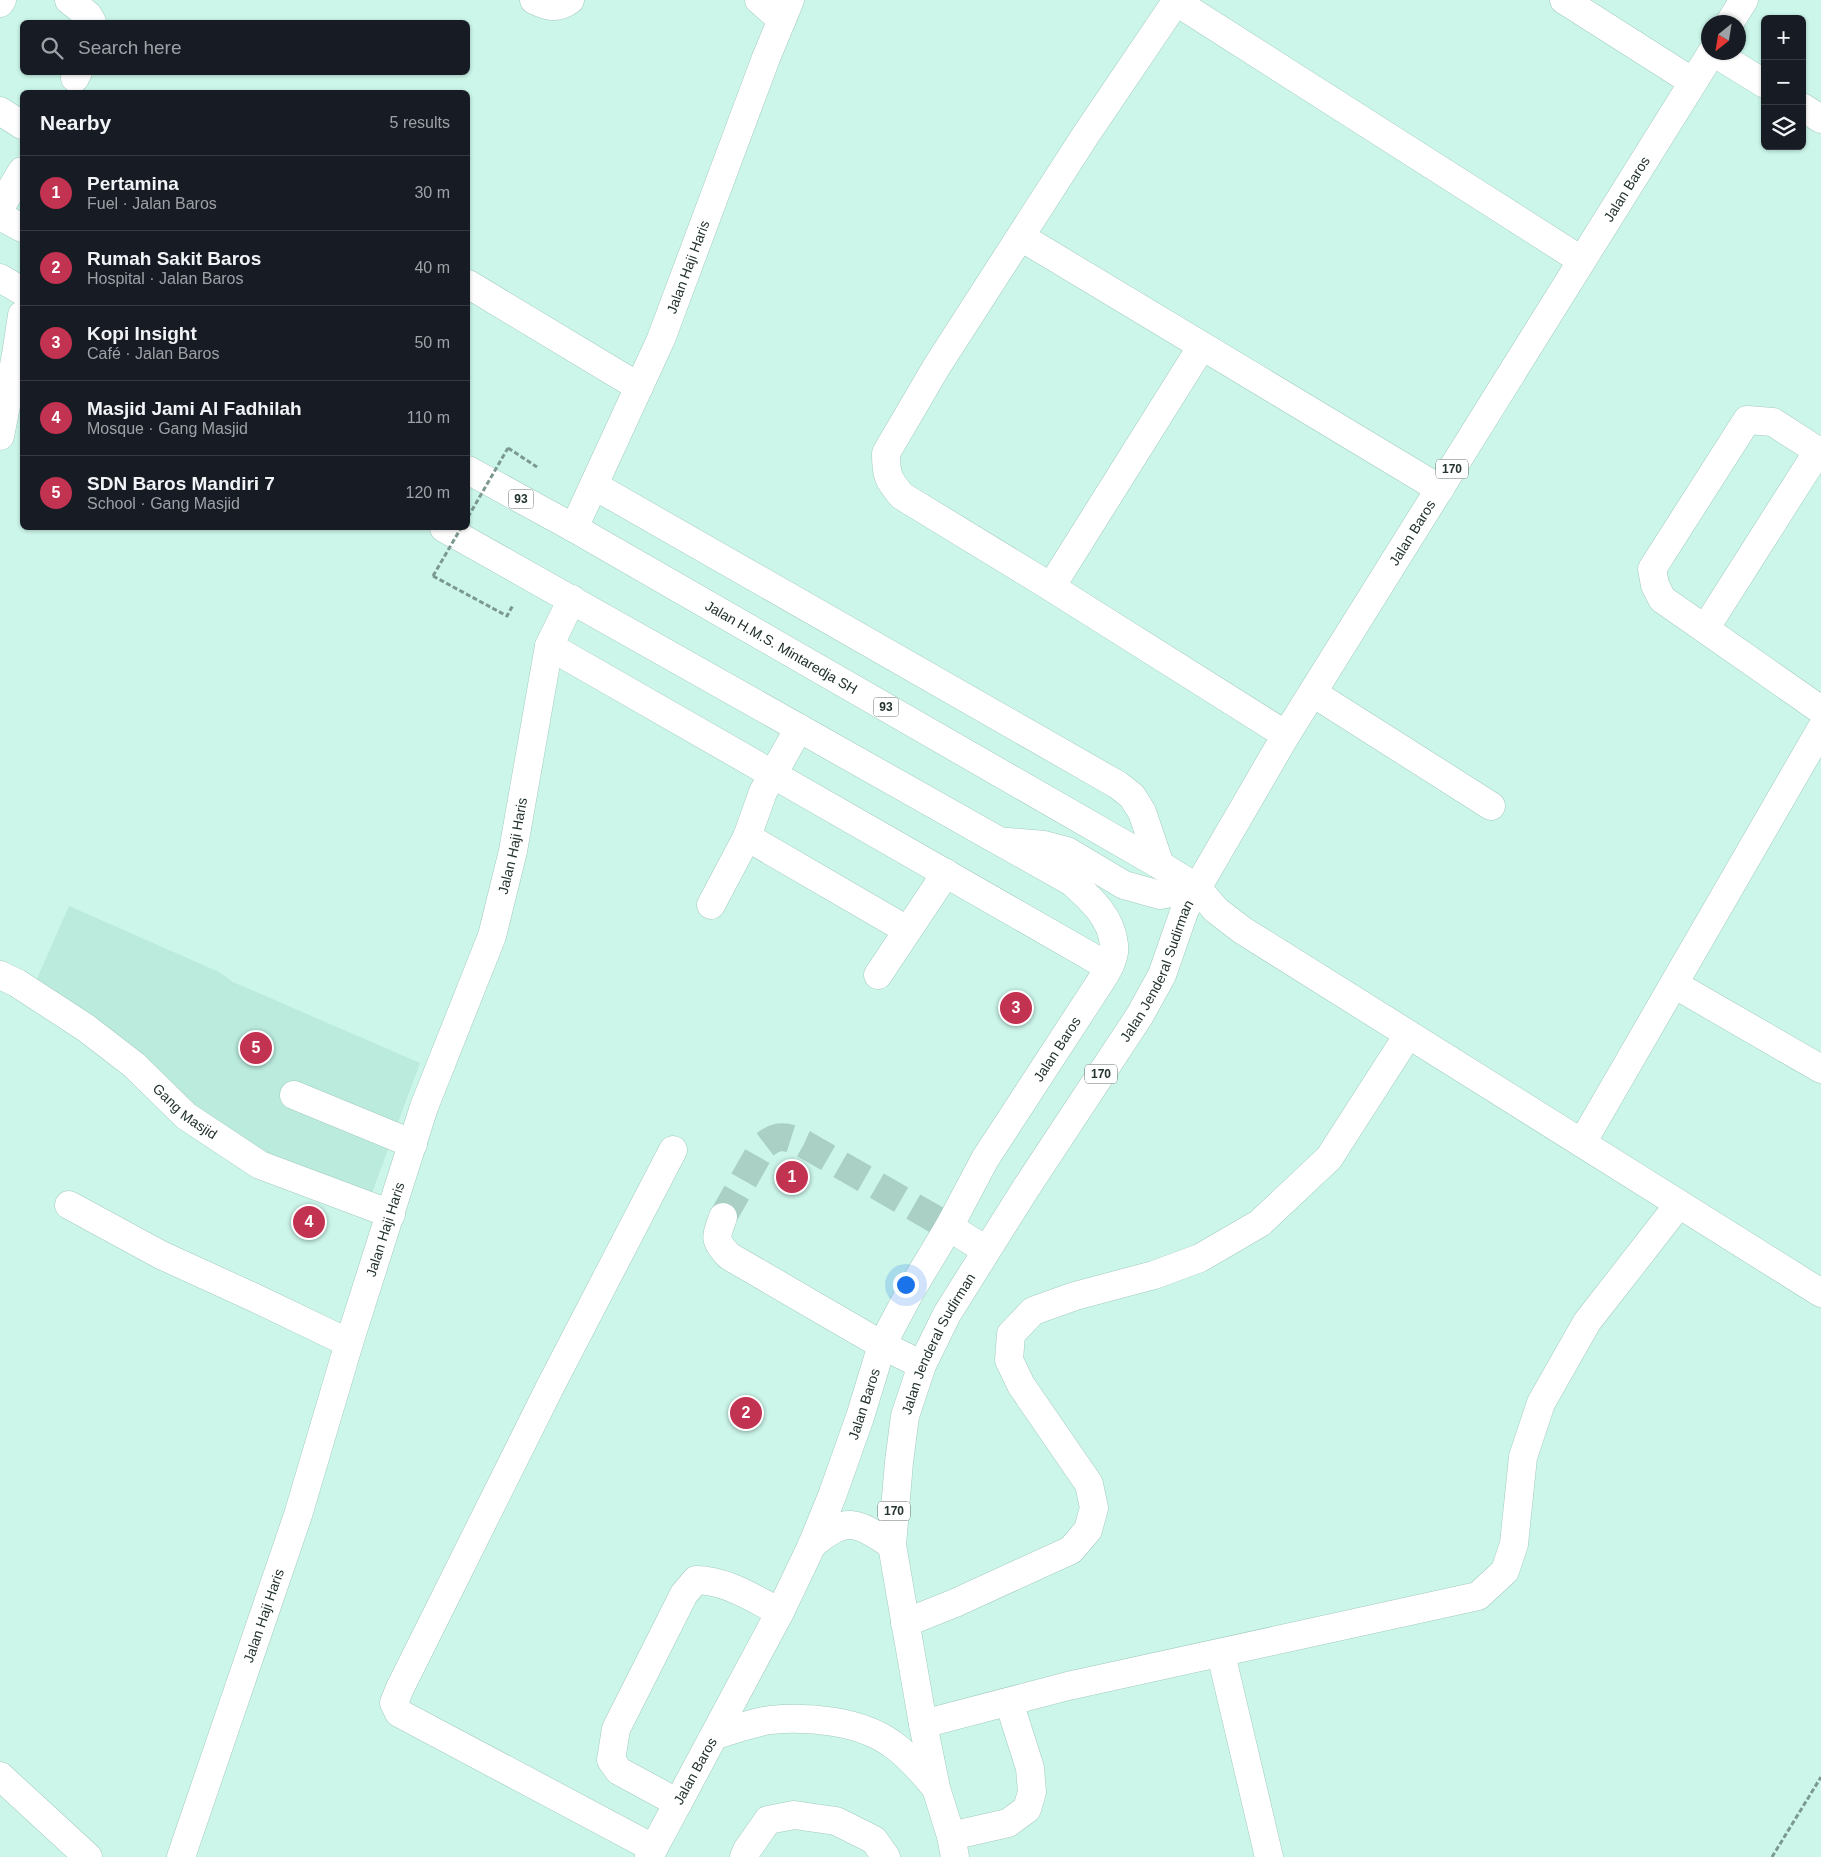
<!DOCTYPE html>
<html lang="en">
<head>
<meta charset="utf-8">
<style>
	body { margin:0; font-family:Helvetica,sans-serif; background:#242831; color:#f1f3f6 }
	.controls { position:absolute; right:15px; top:15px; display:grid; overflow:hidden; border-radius:8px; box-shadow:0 1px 4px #0004 }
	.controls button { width:45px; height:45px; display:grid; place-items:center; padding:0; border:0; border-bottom:1px solid #363941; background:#171b24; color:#f1f3f6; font:25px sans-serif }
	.compass { position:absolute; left:1701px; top:15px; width:45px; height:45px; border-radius:50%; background:#171b24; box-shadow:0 1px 4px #0004; rotate:210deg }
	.you { position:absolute; left:905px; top:1284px; width:18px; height:18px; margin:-12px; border:4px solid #fff; border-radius:50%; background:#1a73e8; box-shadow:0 0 0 8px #1a73e833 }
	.badge { display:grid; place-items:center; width:32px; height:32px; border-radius:50%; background:#c23251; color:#fff; font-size:16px; font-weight:700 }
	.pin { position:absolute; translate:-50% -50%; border:2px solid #fff; box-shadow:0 1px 5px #0006 }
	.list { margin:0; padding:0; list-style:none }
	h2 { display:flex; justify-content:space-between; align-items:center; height:65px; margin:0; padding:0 20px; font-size:21px }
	h2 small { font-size:16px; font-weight:400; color:#9ea1a6 }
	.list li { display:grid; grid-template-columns:32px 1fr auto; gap:15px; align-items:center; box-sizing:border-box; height:75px; padding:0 20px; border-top:1px solid #363941 }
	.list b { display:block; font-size:19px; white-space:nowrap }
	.list p { margin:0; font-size:16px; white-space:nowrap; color:#9ea1a6 }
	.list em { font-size:16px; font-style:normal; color:#9ea1a6 }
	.icon { flex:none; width:28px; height:28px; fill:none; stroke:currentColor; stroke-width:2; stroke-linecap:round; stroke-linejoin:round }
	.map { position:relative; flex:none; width:1821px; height:1857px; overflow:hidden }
	.search { position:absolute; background:#171b24; box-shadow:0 1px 4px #0004; left:20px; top:20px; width:450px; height:55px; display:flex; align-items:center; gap:12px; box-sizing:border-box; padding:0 18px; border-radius:8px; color:#9ea1a6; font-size:19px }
	.panel { position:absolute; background:#171b24; box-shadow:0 1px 4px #0004; left:20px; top:90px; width:450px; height:440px; border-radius:8px }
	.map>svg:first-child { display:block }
	.built { fill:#baebdd }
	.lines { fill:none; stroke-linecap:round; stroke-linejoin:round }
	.minor-tunnel { stroke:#aacfc4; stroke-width:28; stroke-dasharray:28 14; stroke-linecap:butt }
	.minor-casing { stroke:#a3cbc0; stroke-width:29 }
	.major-casing { stroke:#a3cbc0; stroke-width:29 }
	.path { stroke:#7b9991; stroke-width:3; stroke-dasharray:5 2.5; stroke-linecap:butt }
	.minor { stroke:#fff; stroke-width:28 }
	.major { stroke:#fff; stroke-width:28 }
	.path-bridge { stroke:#7b9991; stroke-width:3; stroke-dasharray:5 2.5; stroke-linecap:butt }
	.labels { text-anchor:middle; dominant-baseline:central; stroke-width:5; stroke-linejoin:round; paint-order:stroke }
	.shield { fill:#fff; stroke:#64706d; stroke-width:1 }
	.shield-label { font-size:12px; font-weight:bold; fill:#22322e }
	.street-label { font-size:14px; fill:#22322e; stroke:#fff }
</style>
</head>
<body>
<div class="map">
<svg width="1821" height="1857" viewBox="0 0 1821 1857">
	<rect width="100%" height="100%" fill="#ccf6ea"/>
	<!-- built -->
	<path class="built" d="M 69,906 L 219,972 L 233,982 L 420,1063 L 369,1201 L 261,1160 L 36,981 Z"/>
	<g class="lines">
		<!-- minor-tunnel -->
		<path class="minor-tunnel" d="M 723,1217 L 763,1146 C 779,1133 786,1136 804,1144 L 949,1227"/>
		<!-- minor casing -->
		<g class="minor-casing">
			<g id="minor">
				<path d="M 69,0 L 88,15 L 92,22"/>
				<path d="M 534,0 C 547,6 557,10 570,0"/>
				<path d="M 759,0 L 782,20"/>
				<path d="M 1177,0 L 1085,136 L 937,366 L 886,453 C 886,475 888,480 902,496 L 1051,587 L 1286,735"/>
				<path d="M 1564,0 L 1693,82"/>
				<path d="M 1175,1 L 1581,260"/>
				<path d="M 0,3 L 2,0"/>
				<path d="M 1713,52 L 1765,84"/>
				<path d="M 75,78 L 78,72"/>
				<path d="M 1802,107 L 1821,119"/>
				<path d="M 0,111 L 22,125"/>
				<path d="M 0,208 L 22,171"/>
				<path d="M 1021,237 L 1440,489"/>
				<path d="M 468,284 L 639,387"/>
				<path d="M 0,436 L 16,355 L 22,315"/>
				<path d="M 1821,453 L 1773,422 L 1747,420 L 1652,569 L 1655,585 L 1662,599 L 1821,710"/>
				<path d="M 595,486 L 1118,785 L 1132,796 L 1142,812 L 1160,865"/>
				<path id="s1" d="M 574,528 L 661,339 L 766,58 L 790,0"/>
				<path d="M 1051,587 L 1202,346"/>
				<path d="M 1705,629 L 1818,451"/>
				<path d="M 549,646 L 1109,967"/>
				<path d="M 1313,693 L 1491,806"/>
				<path d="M 747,837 L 907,930"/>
				<path d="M 1197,888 L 1216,910 L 1242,930 L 1821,1293"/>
				<path d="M 711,905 L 747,837 L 763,792 L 799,728"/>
				<path id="s2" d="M 0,975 L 17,983 L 86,1028 L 134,1065 L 186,1116 L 260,1165 L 391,1214"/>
				<path d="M 878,975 L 946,873"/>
				<path d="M 1674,984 L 1821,1069"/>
				<path d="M 294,1095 L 413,1144"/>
				<path d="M 1582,1143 L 1821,729"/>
				<path d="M 69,1205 L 161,1255 L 253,1297 L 349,1343"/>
				<path d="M 723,1217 C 716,1238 713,1239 729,1256 L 882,1345 L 922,1365"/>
				<path d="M 949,1227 L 986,1250"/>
				<path d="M 905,1623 L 955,1603 L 1071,1550 L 1088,1530 L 1094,1508 L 1089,1484 L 1021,1385 L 1009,1360 L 1011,1334 L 1033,1311 L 1075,1296 L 1154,1275 L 1200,1258 L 1260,1223 L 1329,1158 L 1408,1035"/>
				<path d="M 1221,1654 L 1269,1857"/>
				<path d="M 923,1724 L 1068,1686 L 1478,1596 L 1505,1571 L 1514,1544 L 1523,1457 L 1541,1403 L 1587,1322 L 1679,1204"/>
				<path d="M 0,1776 L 88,1857"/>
				<path d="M 678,1803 L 619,1771 L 611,1760 L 616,1729 L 684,1594 L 696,1580 C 726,1580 754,1599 780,1612"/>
				<path d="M 951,1836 L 1008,1823 L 1027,1809 L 1032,1792 L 1030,1768 L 1009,1702"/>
				<path d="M 653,1848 L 399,1713 L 394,1703 L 400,1688 L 550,1387 L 673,1150"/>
				<path id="s3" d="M 181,1857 L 298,1515 L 349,1343 L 424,1107 L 492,936 L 513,851 L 549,646 L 572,599"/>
				<path d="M 744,1857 L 747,1850 L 768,1820 L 794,1815 L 836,1821 L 874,1840 L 886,1857"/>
			</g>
		</g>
		<!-- major casing -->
		<g class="major-casing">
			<g id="major">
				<path d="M 1730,22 L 1744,0"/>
				<path d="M 0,216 L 22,228"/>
				<path d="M 0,278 L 22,291"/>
				<path id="s4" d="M 468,470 L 574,528 L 1160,865 L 1197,888"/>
				<path d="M 444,528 L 1072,882 C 1091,899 1112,918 1114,945 C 1116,958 1106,973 1099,984 L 985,1159 L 949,1227 L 910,1292 L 882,1345 L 860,1417 L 832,1496 L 812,1545 L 780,1612 L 649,1857"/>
				<path d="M 1008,842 L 1044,845 L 1067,851 L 1124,885 L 1160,895 L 1197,888"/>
				<path d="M 812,1545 C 847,1515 856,1522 892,1545"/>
				<path d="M 715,1735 C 733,1730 751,1723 770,1720 C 808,1716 861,1721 892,1744 C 909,1756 922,1771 935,1787"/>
				<path id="s5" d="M 955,1857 L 951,1836 L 936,1788 L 923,1724 L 892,1545 L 899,1462 L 905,1416 L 922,1365 L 947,1314 L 1026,1188 L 1140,1015 L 1162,975 L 1185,909 L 1286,735 L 1712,52"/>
			</g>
		</g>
		<!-- path -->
		<path class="path" d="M 508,448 L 537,467
			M 433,576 L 507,616 L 513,605
			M 1772,1857 L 1821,1777"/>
		<!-- minor -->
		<use href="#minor" class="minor"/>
		<!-- major -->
		<use href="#major" class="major"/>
		<!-- path-bridge -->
		<path class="path-bridge" d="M 468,517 L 508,448
			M 433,576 L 461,528"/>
	</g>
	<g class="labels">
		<!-- shield labels -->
		<g class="shield">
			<rect x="1436" y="459.5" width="32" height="19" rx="4"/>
			<rect x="508.5" y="489.5" width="25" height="19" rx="4"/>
			<rect x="873.5" y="697.5" width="25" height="19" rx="4"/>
			<rect x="1085" y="1064.5" width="32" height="19" rx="4"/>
			<rect x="878" y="1501.5" width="32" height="19" rx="4"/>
		</g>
		<g class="shield-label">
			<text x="1452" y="469">170</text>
			<text x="521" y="499">93</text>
			<text x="886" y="707">93</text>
			<text x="1101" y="1074">170</text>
			<text x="894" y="1511">170</text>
		</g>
		<!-- street labels -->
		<g class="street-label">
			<text stroke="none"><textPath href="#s5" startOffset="1875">Jalan Baros</textPath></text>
			<text stroke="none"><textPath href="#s1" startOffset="285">Jalan Haji Haris</textPath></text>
			<text stroke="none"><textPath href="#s5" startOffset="1470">Jalan Baros</textPath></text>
			<text stroke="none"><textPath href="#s4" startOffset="360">Jalan H.M.S. Mintaredja SH</textPath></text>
			<text stroke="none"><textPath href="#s3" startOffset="1065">Jalan Haji Haris</textPath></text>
			<text stroke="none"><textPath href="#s5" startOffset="962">Jalan Jenderal Sudirman</textPath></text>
			<text transform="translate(1057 1049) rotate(-57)">Jalan Baros</text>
			<text stroke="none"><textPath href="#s2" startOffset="231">Gang Masjid</textPath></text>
			<text stroke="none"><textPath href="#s3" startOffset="660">Jalan Haji Haris</textPath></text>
			<text stroke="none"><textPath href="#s5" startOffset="528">Jalan Jenderal Sudirman</textPath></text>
			<text transform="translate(864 1404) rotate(-72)">Jalan Baros</text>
			<text stroke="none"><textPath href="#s3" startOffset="255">Jalan Haji Haris</textPath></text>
			<text transform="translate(695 1771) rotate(-61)">Jalan Baros</text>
		</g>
	</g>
</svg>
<div class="controls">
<button>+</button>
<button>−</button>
<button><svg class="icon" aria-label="layers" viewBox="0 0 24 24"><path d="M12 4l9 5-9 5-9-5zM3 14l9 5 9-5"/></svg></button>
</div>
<svg class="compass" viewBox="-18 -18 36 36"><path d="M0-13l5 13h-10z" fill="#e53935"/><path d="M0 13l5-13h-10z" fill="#9ea1a6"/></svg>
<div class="you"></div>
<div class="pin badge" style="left:792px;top:1177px">1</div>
<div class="pin badge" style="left:746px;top:1413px">2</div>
<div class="pin badge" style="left:1016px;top:1008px">3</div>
<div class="pin badge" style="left:309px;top:1222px">4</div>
<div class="pin badge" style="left:256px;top:1048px">5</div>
<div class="search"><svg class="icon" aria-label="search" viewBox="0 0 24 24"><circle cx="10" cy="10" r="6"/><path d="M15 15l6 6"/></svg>Search here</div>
<section class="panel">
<h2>Nearby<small>5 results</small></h2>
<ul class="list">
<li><span class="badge">1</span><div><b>Pertamina</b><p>Fuel · Jalan Baros</p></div><em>30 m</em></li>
<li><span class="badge">2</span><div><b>Rumah Sakit Baros</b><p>Hospital · Jalan Baros</p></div><em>40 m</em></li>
<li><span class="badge">3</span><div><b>Kopi Insight</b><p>Café · Jalan Baros</p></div><em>50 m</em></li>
<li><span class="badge">4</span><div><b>Masjid Jami Al Fadhilah</b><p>Mosque · Gang Masjid</p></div><em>110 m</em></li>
<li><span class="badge">5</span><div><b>SDN Baros Mandiri 7</b><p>School · Gang Masjid</p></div><em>120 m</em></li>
</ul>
</section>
</div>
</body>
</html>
